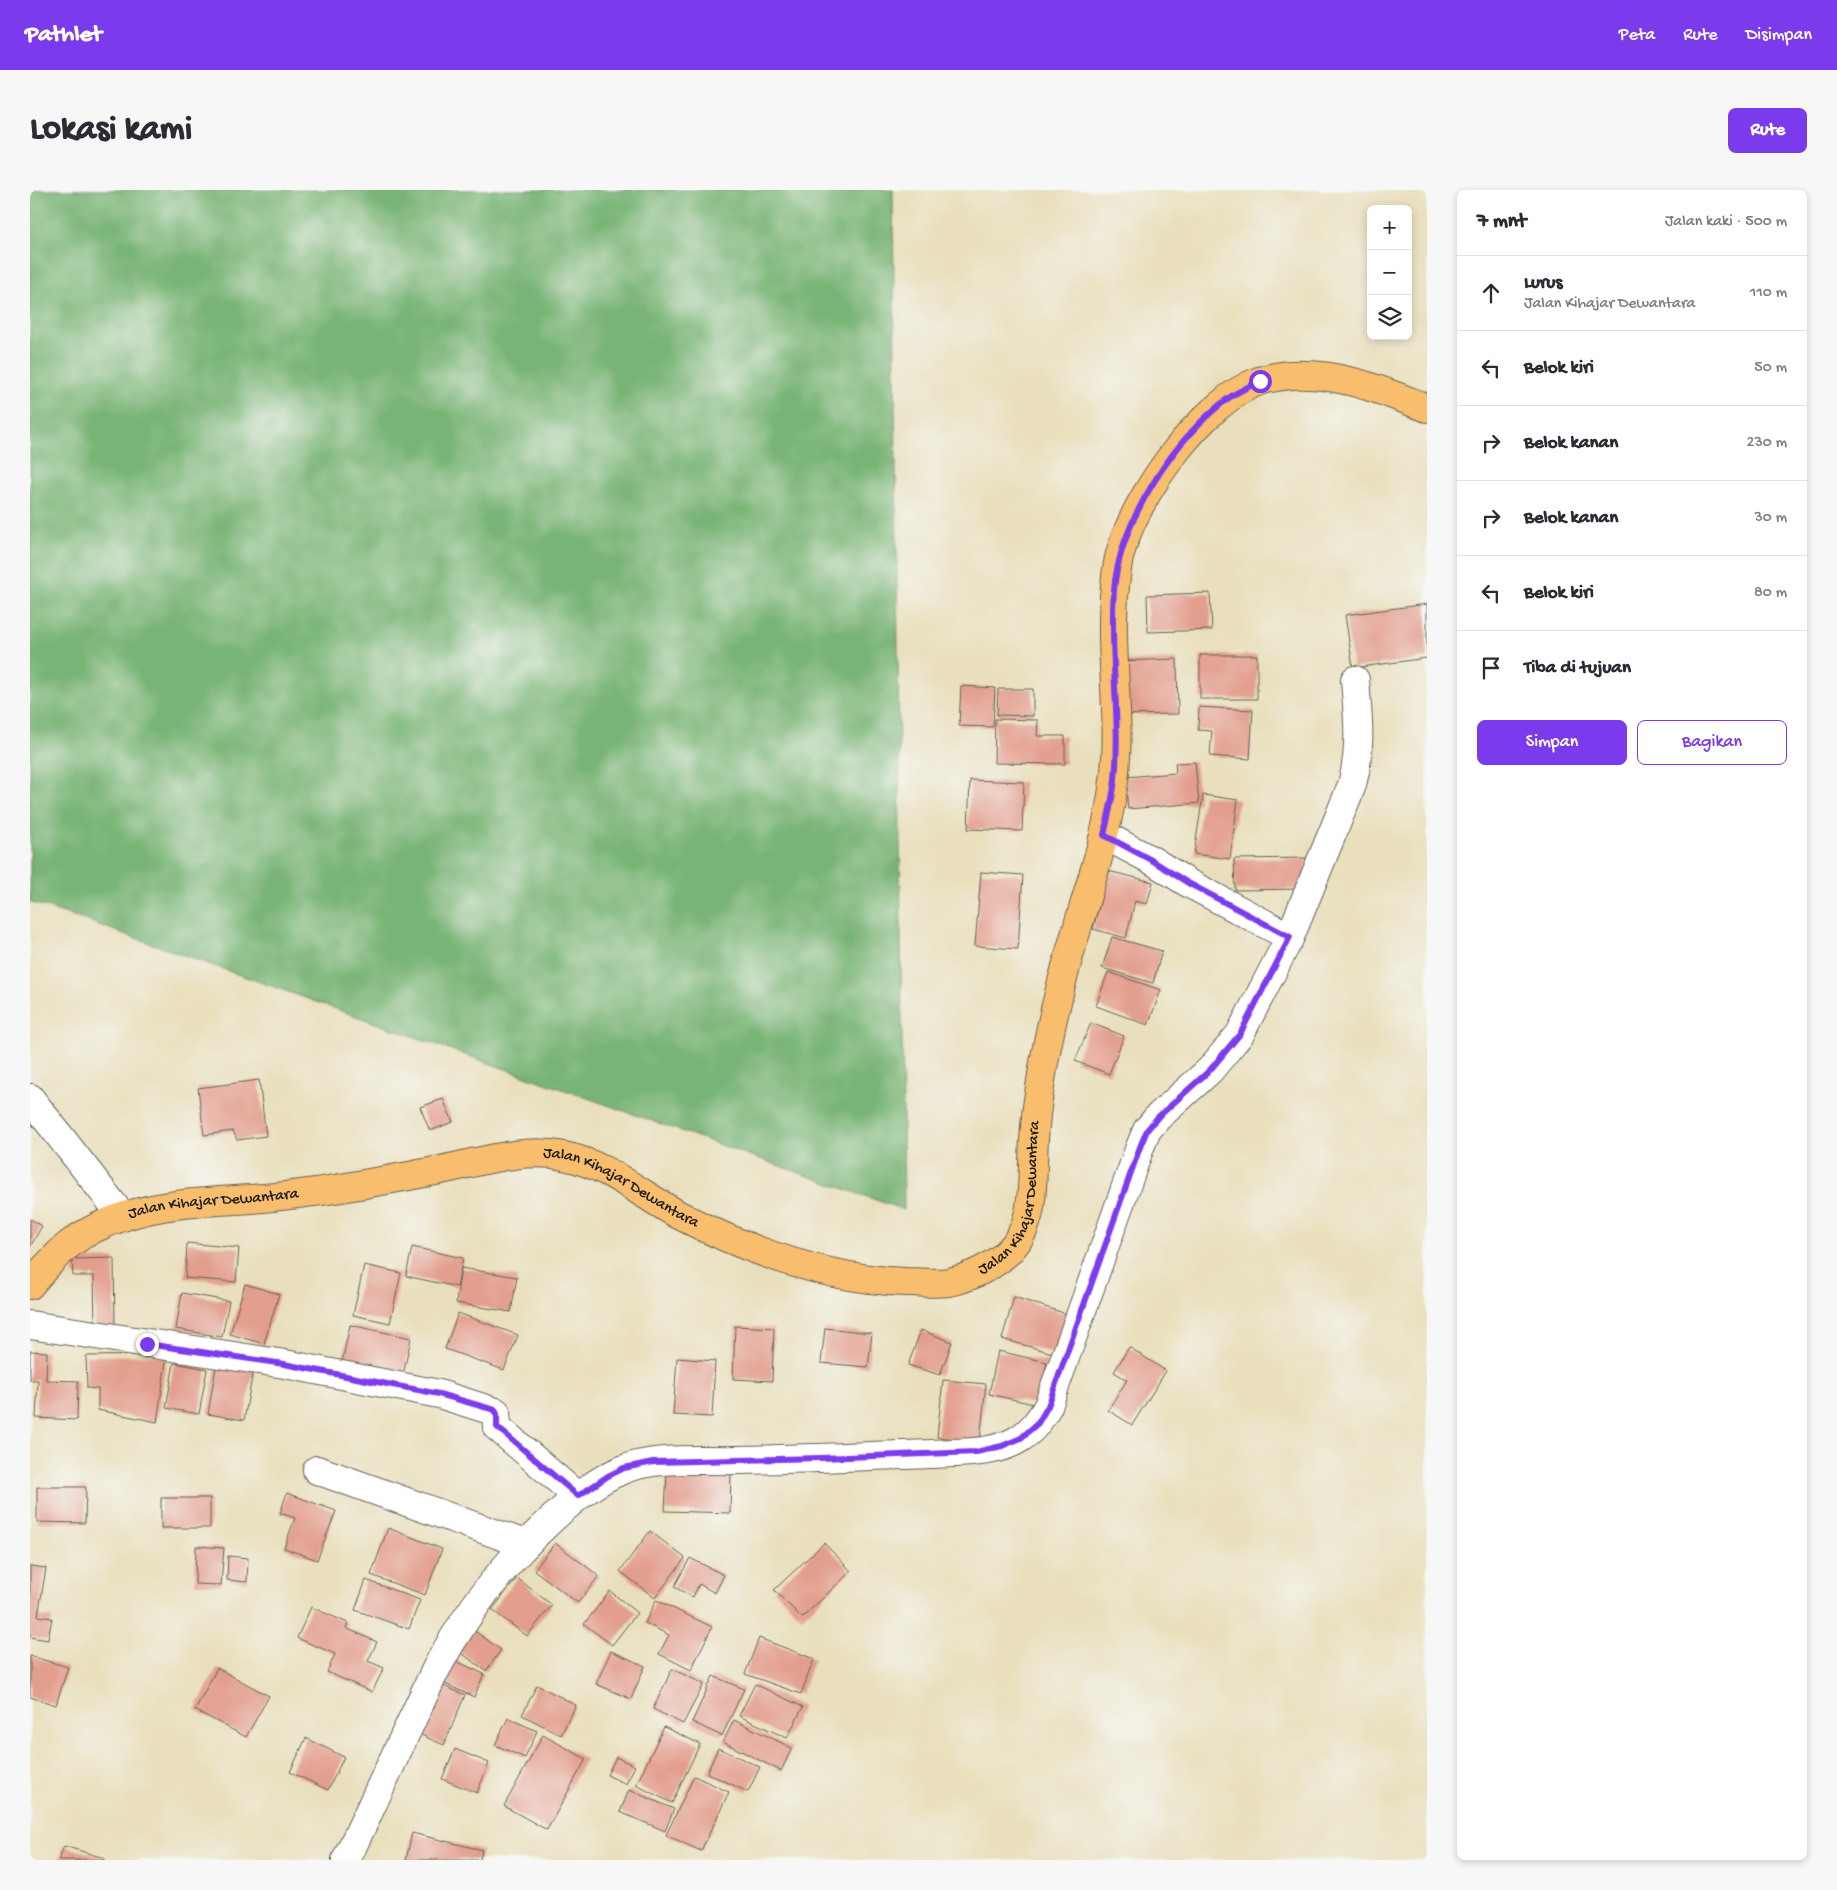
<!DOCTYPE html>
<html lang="id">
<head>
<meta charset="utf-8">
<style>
	body { margin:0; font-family:"Gochi Hand",sans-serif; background:#f7f7f7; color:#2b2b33 }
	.controls { position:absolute; right:15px; top:15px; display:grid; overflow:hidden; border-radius:8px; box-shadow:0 2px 8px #0003 }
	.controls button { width:45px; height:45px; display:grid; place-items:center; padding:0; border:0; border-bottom:1px solid #e1e1e2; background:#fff; color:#2b2b33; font:25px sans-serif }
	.stop { position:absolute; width:15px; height:15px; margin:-11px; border:4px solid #7c3aed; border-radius:50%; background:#fff }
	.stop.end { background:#7c3aed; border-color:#fff; box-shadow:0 1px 5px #0008 }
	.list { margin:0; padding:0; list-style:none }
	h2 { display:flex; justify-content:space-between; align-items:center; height:65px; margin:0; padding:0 20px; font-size:21px }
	h2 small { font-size:16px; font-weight:400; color:#7c7c81 }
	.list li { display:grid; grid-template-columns:32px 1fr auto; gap:15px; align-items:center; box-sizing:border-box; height:75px; padding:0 20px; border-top:1px solid #e1e1e2 }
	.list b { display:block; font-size:19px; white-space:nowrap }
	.list p { margin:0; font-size:16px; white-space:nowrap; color:#7c7c81 }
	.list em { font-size:16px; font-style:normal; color:#7c7c81 }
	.actions { display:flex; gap:10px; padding:15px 20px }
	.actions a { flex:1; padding:11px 0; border:1px solid #7c3aed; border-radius:8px; text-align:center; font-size:18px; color:#7c3aed }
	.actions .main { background:#7c3aed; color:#fff }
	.icon { flex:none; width:28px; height:28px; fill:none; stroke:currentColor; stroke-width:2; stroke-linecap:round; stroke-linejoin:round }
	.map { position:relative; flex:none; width:1397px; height:1670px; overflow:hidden; border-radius:8px }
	header { display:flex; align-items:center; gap:30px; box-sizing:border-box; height:70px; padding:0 25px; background:#7c3aed; color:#fff }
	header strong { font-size:24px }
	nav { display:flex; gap:28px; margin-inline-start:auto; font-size:18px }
	.intro { display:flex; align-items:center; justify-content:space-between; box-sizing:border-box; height:120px; padding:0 30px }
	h1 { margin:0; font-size:35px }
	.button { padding:12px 22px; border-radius:8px; background:#7c3aed; color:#fff; font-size:18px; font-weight:700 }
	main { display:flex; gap:30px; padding:0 30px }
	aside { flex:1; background:#fff; border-radius:8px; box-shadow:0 2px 8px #0003 }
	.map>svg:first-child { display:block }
	.forest { fill:#78b474; stroke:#4a6848 }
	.building { fill:#e39f8e }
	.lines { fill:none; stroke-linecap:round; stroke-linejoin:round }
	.minor-casing { stroke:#646054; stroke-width:30 }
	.major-casing { stroke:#646054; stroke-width:30 }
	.minor { stroke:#fff; stroke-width:28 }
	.major { stroke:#f9be6d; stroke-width:28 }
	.route { stroke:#7c3aed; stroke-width:6 }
	.labels { text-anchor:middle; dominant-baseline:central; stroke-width:4; stroke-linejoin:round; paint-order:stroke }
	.street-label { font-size:16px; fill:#1c1c1c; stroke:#f6f6f2 }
</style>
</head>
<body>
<header>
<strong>Pathlet</strong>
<nav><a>Peta</a><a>Rute</a><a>Disimpan</a></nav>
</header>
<div class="intro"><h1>Lokasi kami</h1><a class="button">Rute</a></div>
<main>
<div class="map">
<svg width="1397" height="1670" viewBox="0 0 1397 1670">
	<rect width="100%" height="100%" fill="#f6f6f2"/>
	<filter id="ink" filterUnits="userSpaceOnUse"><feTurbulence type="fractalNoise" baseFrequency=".02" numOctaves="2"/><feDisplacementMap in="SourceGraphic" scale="10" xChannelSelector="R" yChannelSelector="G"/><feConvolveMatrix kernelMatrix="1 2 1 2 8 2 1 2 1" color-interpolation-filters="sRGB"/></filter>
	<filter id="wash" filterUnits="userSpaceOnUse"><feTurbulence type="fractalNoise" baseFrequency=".0096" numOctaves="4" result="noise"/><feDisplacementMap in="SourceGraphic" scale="20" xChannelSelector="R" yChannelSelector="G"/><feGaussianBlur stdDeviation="1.12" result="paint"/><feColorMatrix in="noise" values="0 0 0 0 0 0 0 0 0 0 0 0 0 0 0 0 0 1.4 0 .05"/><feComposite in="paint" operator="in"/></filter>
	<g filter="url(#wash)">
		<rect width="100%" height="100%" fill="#e9dfbc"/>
		<!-- forest -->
		<path class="forest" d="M 0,0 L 863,0 L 874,1020 L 46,727 L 0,712 Z"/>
		<g id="blocks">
			<!-- building -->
			<path class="building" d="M 1180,403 L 1182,440 L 1118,442 L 1117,405 Z
				M 1397,414 L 1397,468 L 1323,478 L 1315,425 Z
				M 1170,465 L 1227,465 L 1227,509 L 1170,509 Z
				M 1147,469 L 1148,524 L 1090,525 L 1089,471 Z
				M 931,496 L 965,498 L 963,537 L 929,536 Z
				M 968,499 L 1003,499 L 1003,526 L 967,525 Z
				M 1169,517 L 1223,520 L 1220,569 L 1180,566 L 1182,541 L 1168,540 Z
				M 965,529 L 1008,530 L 1007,546 L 1035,546 L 1035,574 L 964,573 Z
				M 1165,572 L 1169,613 L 1098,619 L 1095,587 L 1146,583 L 1145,573 Z
				M 940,590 L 994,592 L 992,641 L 938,639 Z
				M 1173,605 L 1208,610 L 1200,669 L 1164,664 Z
				M 1276,668 L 1276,699 L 1205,700 L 1204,669 Z
				M 1078,681 L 1123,692 L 1117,714 L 1105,711 L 1096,748 L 1063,739 Z
				M 951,682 L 993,685 L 988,759 L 945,756 Z
				M 1082,747 L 1132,761 L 1123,793 L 1072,778 Z
				M 1078,782 L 1131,800 L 1118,835 L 1066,816 Z
				M 1061,833 L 1094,846 L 1079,884 L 1045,871 Z
				M 229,890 L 236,946 L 207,950 L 203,941 L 174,945 L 168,898 Z
				M 413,909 L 423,932 L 400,941 L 390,917 Z
				M 0,1029 L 12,1036 L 0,1057 Z
				M 157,1053 L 209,1058 L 206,1092 L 155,1088 Z
				M 382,1057 L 433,1068 L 427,1097 L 376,1086 Z
				M 84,1068 L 85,1137 L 65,1137 L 64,1086 L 43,1086 L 42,1069 Z
				M 334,1075 L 371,1083 L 360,1133 L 323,1125 Z
				M 431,1078 L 487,1087 L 481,1122 L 426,1113 Z
				M 215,1094 L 249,1104 L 234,1154 L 200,1144 Z
				M 152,1103 L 199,1111 L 192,1147 L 146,1139 Z
				M 984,1107 L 1043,1126 L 1030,1165 L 972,1149 Z
				M 428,1123 L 488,1145 L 474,1180 L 415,1159 Z
				M 320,1135 L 381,1148 L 372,1190 L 311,1177 Z
				M 705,1136 L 744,1138 L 742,1191 L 703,1189 Z
				M 795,1138 L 842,1143 L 838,1177 L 791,1173 Z
				M 891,1140 L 922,1152 L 910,1185 L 878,1175 Z
				M 1099,1157 L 1136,1181 L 1102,1235 L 1078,1220 L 1097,1190 L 1084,1182 Z
				M 0,1161 L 17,1162 L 16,1190 L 48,1191 L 47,1230 L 6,1228 L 8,1190 L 0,1190 Z
				M 968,1161 L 1017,1172 L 1008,1215 L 959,1204 Z
				M 137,1165 L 127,1232 L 68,1220 L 68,1199 L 57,1198 L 56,1166 Z
				M 647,1168 L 685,1171 L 682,1227 L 643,1225 Z
				M 187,1171 L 224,1177 L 214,1230 L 178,1224 Z
				M 144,1173 L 177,1179 L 169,1224 L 136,1218 Z
				M 913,1190 L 956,1194 L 950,1251 L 907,1247 Z
				M 637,1281 L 701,1284 L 700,1323 L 635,1321 Z
				M 7,1297 L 56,1297 L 55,1333 L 7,1332 Z
				M 257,1303 L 306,1321 L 287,1370 L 254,1358 L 265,1328 L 250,1323 Z
				M 131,1308 L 180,1308 L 180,1338 L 131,1338 Z
				M 358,1338 L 412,1359 L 395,1405 L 341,1385 Z
				M 620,1341 L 655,1368 L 625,1408 L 590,1381 Z
				M 525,1353 L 569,1386 L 548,1413 L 504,1380 Z
				M 794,1353 L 821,1381 L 772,1428 L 744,1400 Z
				M 166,1356 L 194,1358 L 191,1395 L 165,1394 Z
				M 198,1366 L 218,1368 L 217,1392 L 197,1390 Z
				M 660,1368 L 694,1385 L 685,1403 L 669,1394 L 663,1407 L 644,1397 Z
				M 0,1376 L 16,1378 L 8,1426 L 22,1428 L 18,1450 L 0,1447 Z
				M 487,1388 L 522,1415 L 497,1446 L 462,1420 Z
				M 336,1390 L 390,1410 L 379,1439 L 325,1420 Z
				M 580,1401 L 607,1423 L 582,1455 L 554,1434 Z
				M 626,1410 L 682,1437 L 661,1480 L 629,1464 L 639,1445 L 615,1433 Z
				M 281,1417 L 318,1433 L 316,1438 L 347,1452 L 338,1471 L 354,1478 L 342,1502 L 297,1482 L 305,1464 L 267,1448 Z
				M 442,1439 L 471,1460 L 456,1481 L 426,1459 Z
				M 729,1448 L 784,1469 L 771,1504 L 715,1484 Z
				M 581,1461 L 615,1476 L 601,1509 L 566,1494 Z
				M 0,1466 L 38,1477 L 26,1515 L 0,1507 Z
				M 422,1469 L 454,1484 L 444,1507 L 411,1492 Z
				M 187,1478 L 239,1506 L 216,1547 L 165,1520 Z
				M 642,1479 L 674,1494 L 653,1534 L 623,1519 Z
				M 683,1486 L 714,1499 L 692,1546 L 662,1532 Z
				M 404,1492 L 435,1505 L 414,1555 L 382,1541 Z
				M 725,1494 L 773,1517 L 757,1548 L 709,1526 Z
				M 507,1495 L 546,1515 L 531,1545 L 492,1525 Z
				M 478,1528 L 507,1541 L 495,1568 L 465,1555 Z
				M 704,1530 L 762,1558 L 751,1581 L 693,1552 Z
				M 634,1537 L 670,1554 L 642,1613 L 606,1595 Z
				M 513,1545 L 556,1569 L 517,1640 L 474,1616 Z
				M 276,1548 L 314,1567 L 298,1600 L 260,1582 Z
				M 688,1558 L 730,1577 L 718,1602 L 677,1583 Z
				M 425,1559 L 459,1573 L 447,1603 L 412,1589 Z
				M 586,1567 L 605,1576 L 596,1594 L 577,1585 Z
				M 664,1586 L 699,1602 L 671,1661 L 636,1645 Z
				M 599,1600 L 644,1619 L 635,1641 L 590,1622 Z
				M 382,1643 L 452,1660 L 450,1670 L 376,1670 Z
				M 34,1656 L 74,1668 L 74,1670 L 29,1670 Z"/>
		</g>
	</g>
	<g filter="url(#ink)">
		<use href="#blocks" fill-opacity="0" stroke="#646054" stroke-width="1"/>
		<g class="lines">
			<!-- minor casing -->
			<g class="minor-casing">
				<path id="minor" d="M 1074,645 L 1123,671 L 1158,693 L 1260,747
					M 0,908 L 93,1027
					M 0,1135 L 255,1174 L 409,1204 L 466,1222 L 467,1237 L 547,1306
					M 287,1280 L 495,1354
					M 316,1670 L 405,1481 C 435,1424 474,1373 522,1329 C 543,1310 565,1291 592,1280 C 625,1266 672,1271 708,1270 C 772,1269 836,1266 900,1264 C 929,1262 967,1265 992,1247 C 1004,1239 1011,1228 1018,1216 L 1110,957 L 1117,940 L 1128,927 L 1180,880 L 1210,844 L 1260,747 L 1322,595 C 1332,557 1328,528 1325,490"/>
			</g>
			<!-- major casing -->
			<g class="major-casing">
				<g id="major">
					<path id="s1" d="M 0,1095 C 31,1058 48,1042 95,1026 C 142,1011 185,1012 234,1008 C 255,1006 277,1003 299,1000 C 334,994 370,988 405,981 C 447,973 491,957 534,966 C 576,974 612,1005 649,1025 C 720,1062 796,1089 876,1092 C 890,1092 906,1094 919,1092 C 939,1088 962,1077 977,1063 C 1008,1034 1001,989 1004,950 C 1005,932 1007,915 1010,897 C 1017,850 1028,804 1041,759 C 1057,703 1077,649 1084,591 C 1092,528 1078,459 1085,396 C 1086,386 1087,374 1090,364 C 1105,306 1172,212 1229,191 C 1238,188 1251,186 1261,185 C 1309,182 1353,201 1397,218"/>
				</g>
			</g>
			<!-- minor -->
			<use href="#minor" class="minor"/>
			<!-- major -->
			<use href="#major" class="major"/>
		</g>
	</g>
	<g class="lines" filter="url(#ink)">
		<!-- route -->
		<path class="route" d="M 117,1154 L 254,1174 L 409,1204 L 465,1220 L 467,1224 L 467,1237 L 548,1306 L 578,1286 L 594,1278 L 623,1272 L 791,1268 L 946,1262 L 972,1256 L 991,1248 L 1008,1233 L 1018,1216 L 1110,957 L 1117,940 L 1128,927 L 1180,880 L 1210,844 L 1260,747 L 1158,693 L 1123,671 L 1074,645 C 1078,627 1083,608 1085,589 C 1091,527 1079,463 1084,400 C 1090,331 1144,248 1200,207 C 1209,201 1220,196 1230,191"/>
	</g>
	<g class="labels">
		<!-- street labels -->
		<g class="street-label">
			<text stroke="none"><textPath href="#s1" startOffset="629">Jalan Kihajar Dewantara</textPath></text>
			<text stroke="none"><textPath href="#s1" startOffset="1094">Jalan Kihajar Dewantara</textPath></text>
			<text stroke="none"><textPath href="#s1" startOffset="209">Jalan Kihajar Dewantara</textPath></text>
		</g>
	</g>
</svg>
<div class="controls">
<button>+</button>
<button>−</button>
<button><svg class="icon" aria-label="layers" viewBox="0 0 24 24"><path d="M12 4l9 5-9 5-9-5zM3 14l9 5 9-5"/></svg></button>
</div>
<div class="stop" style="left:1230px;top:191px"></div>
<div class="stop end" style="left:117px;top:1154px"></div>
</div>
<aside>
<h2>7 mnt<small>Jalan kaki · 500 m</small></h2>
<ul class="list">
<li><svg class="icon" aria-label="ahead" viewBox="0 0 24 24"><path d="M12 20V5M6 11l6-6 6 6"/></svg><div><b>Lurus</b><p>Jalan Kihajar Dewantara</p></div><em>110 m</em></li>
<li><svg class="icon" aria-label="left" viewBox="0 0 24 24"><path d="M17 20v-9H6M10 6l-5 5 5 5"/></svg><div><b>Belok kiri</b></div><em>50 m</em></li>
<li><svg class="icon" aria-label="right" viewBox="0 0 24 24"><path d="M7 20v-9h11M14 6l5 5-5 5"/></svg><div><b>Belok kanan</b></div><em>230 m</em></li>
<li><svg class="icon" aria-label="right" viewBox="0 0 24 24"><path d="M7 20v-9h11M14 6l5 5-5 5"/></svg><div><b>Belok kanan</b></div><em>30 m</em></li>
<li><svg class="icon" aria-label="left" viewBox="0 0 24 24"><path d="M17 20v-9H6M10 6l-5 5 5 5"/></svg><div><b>Belok kiri</b></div><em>80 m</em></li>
<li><svg class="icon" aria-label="arrive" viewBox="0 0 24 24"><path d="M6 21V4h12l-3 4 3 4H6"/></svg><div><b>Tiba di tujuan</b></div></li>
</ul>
<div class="actions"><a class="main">Simpan</a><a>Bagikan</a></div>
</aside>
</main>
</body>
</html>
